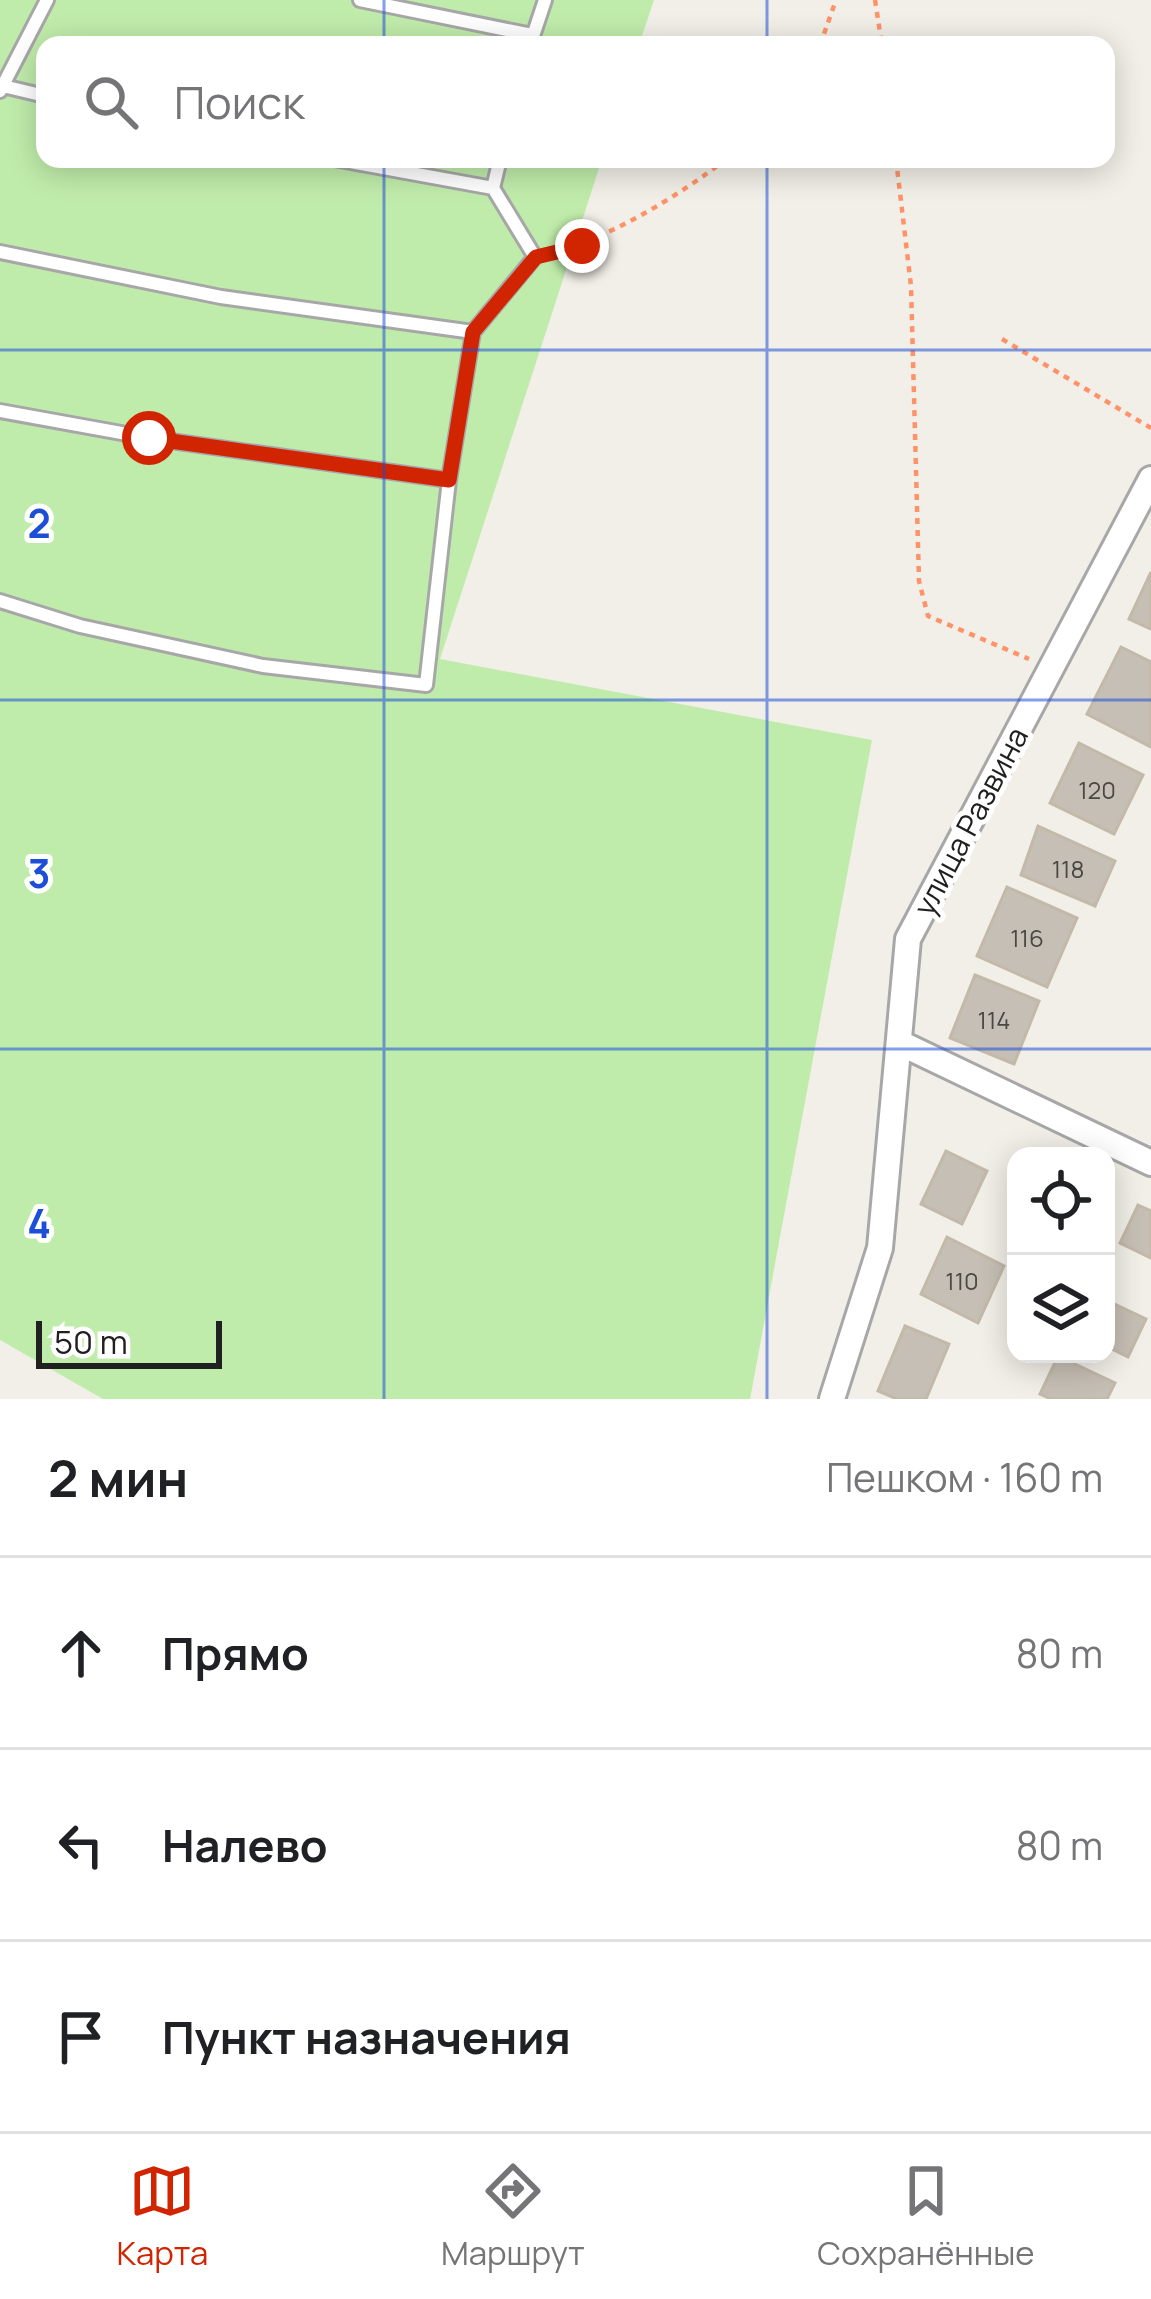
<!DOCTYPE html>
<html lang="ru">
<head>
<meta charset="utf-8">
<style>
	body { margin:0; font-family:Manrope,sans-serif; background:#f2f2f2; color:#202124 }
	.controls { position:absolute; right:36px; bottom:36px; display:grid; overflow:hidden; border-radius:24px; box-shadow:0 6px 30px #0003 }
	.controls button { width:108px; height:108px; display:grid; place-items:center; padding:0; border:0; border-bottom:3px solid #e0e0e0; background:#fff; color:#202124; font:60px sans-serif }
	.scale { position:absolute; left:36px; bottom:30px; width:186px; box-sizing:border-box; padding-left:12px; border:6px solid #202020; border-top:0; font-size:33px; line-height:42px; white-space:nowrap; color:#202020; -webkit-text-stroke:9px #fff; paint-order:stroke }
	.stop { position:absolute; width:36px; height:36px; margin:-27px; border:9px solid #d12400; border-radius:50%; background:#fff }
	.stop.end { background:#d12400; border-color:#fff; box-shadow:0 3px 12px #0008 }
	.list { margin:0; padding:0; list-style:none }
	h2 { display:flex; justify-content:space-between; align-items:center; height:156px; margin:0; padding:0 48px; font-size:51px }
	h2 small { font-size:39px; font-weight:400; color:#757577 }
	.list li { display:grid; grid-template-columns:78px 1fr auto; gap:36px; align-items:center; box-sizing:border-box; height:192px; padding:0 48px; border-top:3px solid #e0e0e0 }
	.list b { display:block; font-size:45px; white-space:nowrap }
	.list em { font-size:39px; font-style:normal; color:#757577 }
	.icon { flex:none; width:66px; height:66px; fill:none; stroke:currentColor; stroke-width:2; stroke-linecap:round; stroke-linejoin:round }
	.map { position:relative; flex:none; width:1151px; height:1399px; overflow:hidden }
	.search { position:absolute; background:#fff; box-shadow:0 6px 30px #0003; left:36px; right:36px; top:36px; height:132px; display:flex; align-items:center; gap:30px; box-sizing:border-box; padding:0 42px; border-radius:24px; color:#757577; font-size:45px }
	.sheet { height:732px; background:#fff }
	nav { display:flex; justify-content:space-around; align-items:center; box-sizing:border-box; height:168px; border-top:3px solid #e0e0e0; background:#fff; font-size:33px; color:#757577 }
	nav a { display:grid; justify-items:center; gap:6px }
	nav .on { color:#d12400 }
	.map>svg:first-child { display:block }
	.grass { fill:#c0ecab }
	.building { fill:#c6bfb5; stroke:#c3b9a8; stroke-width:3 }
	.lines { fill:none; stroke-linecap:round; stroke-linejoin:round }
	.service-casing { stroke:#a7a7a7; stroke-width:18 }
	.minor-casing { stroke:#a7a7a7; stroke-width:30 }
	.path { stroke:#fe936a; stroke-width:4.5; stroke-dasharray:6 6; stroke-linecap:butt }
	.service { stroke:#fff; stroke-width:12 }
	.minor { stroke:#fff; stroke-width:24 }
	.route { stroke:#d12400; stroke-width:15 }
	.grid { fill:none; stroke:#1d4ed8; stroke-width:3; stroke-opacity:0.55 }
	.labels { text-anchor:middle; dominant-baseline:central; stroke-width:10; stroke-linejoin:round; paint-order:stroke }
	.number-label { font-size:24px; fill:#4a4845 }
	.street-label { font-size:30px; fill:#202020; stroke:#fff }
	.grid-label { font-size:39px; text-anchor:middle; font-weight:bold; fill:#1d4ed8; stroke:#fff; stroke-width:10; stroke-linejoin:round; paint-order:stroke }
</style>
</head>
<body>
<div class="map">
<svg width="1151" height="1399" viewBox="0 0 1151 1399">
	<rect width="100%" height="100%" fill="#f1efe7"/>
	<!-- grass -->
	<path class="grass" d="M 0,0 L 654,0 L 639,45 L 45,45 L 45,159 L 602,159 L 440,659 L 872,740 L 750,1399 L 103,1399 L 0,1340 Z"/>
	<!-- building -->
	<path class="building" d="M 1151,572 L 1151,629 L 1129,619 Z
		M 1121,647 L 1151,662 L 1151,747 L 1087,714 Z
		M 1079,743 L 1143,775 L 1114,834 L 1050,803 Z
		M 1038,826 L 1115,861 L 1095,906 L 1021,875 Z
		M 1007,887 L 1077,918 L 1047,987 L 977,956 Z
		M 975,975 L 1039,1001 L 1014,1064 L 950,1038 Z
		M 946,1151 L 987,1171 L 962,1224 L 921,1204 Z
		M 1138,1205 L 1151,1211 L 1151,1258 L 1120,1243 Z
		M 947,1237 L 1004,1266 L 978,1323 L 921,1294 Z
		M 1106,1300 L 1146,1319 L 1128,1357 L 1106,1346 Z
		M 905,1326 L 949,1344 L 926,1399 L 897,1399 L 878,1391 Z
		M 1058,1356 L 1115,1383 L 1107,1399 L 1051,1399 L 1040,1394 Z"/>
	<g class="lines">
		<!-- service casing -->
		<g class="service-casing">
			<path id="service" d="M 360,0 L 532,35
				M 530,45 L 545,0
				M 3,86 L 45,96
				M 0,91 L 47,0
				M 334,159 L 493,188
				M 0,252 L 221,297 L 473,332
				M 0,411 L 149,438 L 449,480
				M 0,601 L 80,626 L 263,666 L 426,685 L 449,480 L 473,332 L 535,257 L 493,188 L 500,159"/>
		</g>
		<!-- minor casing -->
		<g class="minor-casing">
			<path id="minor" d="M 900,1043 L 1151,1163
				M 832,1399 L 880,1248 L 908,939 L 1151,479"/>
		</g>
		<!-- path -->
		<path class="path" d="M 875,0 L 882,45
			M 820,45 L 836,0
			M 896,159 L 911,286 L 919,581 L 928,616 L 1029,659
			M 553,252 C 608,239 682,194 726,159
			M 1002,339 L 1151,428"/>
		<!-- service -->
		<use href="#service" class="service"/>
		<!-- minor -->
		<use href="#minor" class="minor"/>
	</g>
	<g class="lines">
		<!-- route -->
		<path class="route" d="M 149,438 L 449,480 L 473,332 L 536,257 L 582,246"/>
	</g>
	<!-- grid -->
	<path class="grid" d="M 384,0 L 384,45M 767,0 L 767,45M 384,159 L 384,1399M 767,159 L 767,1399M 0,350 L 1151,350M 0,700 L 1151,700M 0,1049 L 1151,1049"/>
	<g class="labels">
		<!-- number labels -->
		<g class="number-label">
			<text x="1097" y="789">120</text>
			<text x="1068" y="868">118</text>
			<text x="1027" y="937">116</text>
			<text x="994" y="1019">114</text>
			<text x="962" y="1280">110</text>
		</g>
		<!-- street labels -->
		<g class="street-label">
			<text transform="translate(970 821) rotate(-62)">улица Развина</text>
		</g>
	</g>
	<g class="grid-label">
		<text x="39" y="538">2</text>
		<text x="39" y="888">3</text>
		<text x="39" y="1238">4</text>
	</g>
</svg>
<div class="controls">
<button><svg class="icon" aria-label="locate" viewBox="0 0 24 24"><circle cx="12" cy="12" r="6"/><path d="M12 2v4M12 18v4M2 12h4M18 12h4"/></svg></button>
<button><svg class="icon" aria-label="layers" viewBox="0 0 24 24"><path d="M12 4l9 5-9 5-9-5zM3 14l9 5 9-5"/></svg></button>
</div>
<div class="scale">50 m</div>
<div class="stop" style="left:149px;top:438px"></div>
<div class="stop end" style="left:582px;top:246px"></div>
<div class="search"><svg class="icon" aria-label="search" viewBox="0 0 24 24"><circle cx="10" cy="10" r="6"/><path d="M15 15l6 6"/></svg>Поиск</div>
</div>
<section class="sheet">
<h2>2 мин<small>Пешком · 160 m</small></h2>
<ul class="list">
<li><svg class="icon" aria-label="ahead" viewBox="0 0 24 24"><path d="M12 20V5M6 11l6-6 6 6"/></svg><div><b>Прямо</b></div><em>80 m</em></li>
<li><svg class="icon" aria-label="left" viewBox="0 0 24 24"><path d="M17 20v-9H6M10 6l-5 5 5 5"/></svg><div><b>Налево</b></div><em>80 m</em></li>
<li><svg class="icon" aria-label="arrive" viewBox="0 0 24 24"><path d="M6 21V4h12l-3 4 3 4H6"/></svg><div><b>Пункт назначения</b></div></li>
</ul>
</section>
<nav>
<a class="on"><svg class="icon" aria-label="map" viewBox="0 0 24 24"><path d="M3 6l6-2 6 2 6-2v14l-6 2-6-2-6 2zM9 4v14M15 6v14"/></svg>Карта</a>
<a><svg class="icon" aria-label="directions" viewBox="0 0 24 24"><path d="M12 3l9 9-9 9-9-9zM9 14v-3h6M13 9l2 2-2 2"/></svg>Маршрут</a>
<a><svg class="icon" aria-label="saved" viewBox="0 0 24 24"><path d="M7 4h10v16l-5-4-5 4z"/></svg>Сохранённые</a>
</nav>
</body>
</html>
